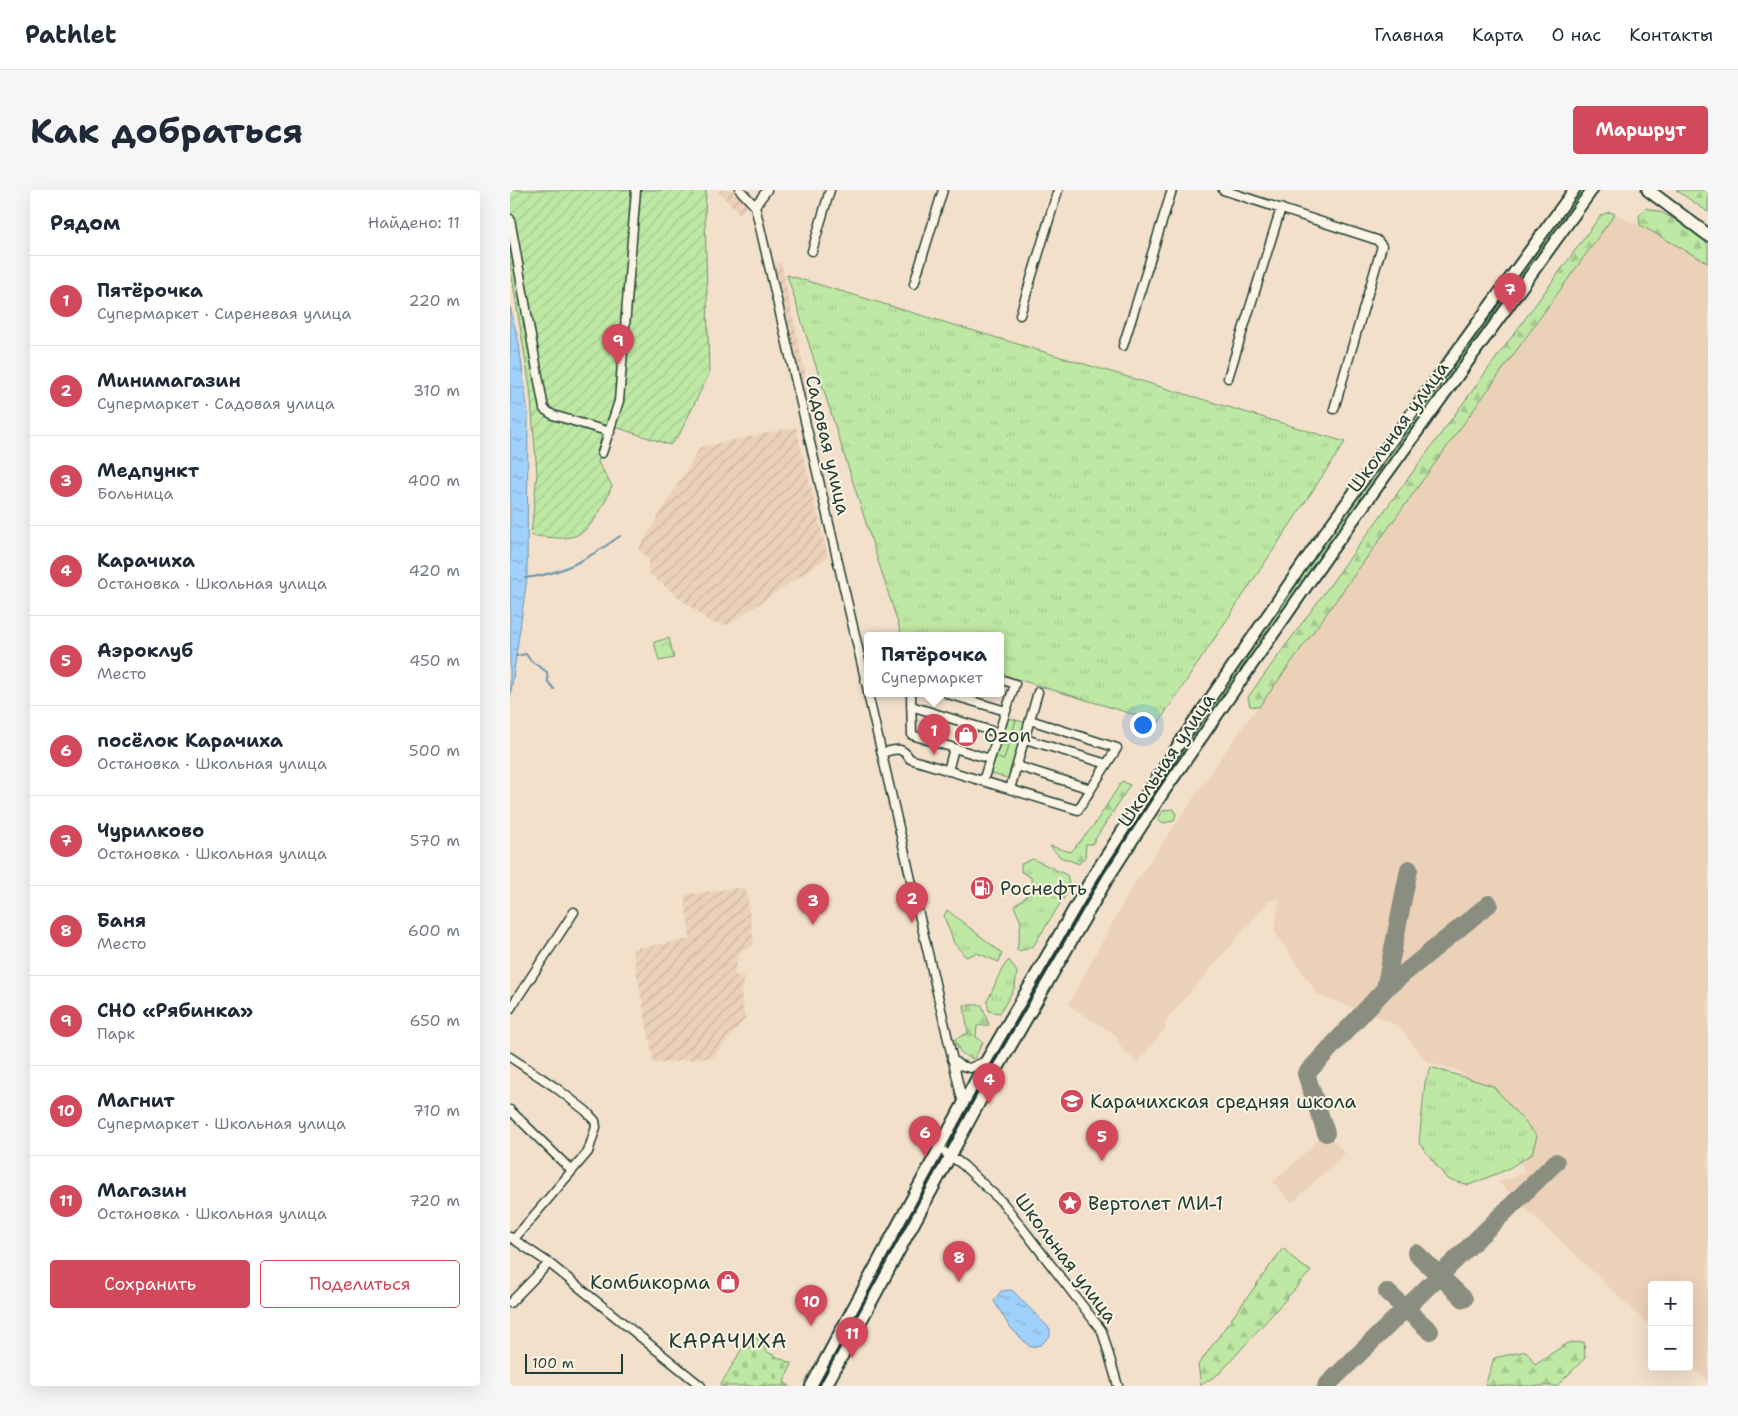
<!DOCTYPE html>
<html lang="ru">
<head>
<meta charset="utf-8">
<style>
	body { margin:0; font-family:"Shantell Sans",sans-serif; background:#f6f6f7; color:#1f2937 }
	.controls { position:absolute; right:15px; bottom:15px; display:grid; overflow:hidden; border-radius:5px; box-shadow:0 5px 20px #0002 }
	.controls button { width:45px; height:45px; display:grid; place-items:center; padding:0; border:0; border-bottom:1px solid #e0e1e3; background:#fff; color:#1f2937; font:25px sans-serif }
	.scale { position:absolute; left:15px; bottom:12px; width:98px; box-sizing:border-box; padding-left:5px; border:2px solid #1f3d34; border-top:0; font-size:14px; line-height:18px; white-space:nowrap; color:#1f3d34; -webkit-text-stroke:4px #fcf5e5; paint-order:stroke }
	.you { position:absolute; left:632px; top:534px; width:18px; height:18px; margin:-12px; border:4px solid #fff; border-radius:50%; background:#1a73e8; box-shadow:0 0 0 8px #1a73e833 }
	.badge { display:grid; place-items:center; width:32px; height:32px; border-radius:50%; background:#d1495b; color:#fff; font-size:16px; font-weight:700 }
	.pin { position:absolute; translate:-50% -41px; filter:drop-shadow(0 1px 2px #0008) }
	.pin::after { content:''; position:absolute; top:26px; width:18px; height:15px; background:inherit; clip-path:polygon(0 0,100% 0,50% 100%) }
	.popup { position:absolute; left:354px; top:442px; width:140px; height:65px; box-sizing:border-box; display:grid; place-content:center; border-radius:5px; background:#fff; filter:drop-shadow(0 1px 4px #0005); font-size:16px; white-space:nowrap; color:#747a83 }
	.popup b { font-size:19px; color:#1f2937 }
	.popup::after { content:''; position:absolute; left:50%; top:100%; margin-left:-10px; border:10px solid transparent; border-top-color:#fff }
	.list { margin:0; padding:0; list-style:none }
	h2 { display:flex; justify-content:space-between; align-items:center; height:65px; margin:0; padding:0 20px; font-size:21px }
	h2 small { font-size:16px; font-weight:400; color:#747a83 }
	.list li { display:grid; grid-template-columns:32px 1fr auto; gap:15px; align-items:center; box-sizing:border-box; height:90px; padding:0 20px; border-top:1px solid #e0e1e3 }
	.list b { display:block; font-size:19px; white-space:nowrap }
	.list p { margin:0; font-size:16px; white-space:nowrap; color:#747a83 }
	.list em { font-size:16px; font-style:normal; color:#747a83 }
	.actions { display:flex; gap:10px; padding:15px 20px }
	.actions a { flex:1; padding:11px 0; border:1px solid #d1495b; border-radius:5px; text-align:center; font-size:18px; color:#d1495b }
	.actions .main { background:#d1495b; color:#fff }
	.map { position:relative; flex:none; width:1198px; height:1196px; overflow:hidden; border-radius:5px }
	header { display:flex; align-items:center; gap:30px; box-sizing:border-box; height:70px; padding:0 25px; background:#fff; border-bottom:1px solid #e0e1e3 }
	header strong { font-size:24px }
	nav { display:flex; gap:28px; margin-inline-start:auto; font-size:18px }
	.intro { display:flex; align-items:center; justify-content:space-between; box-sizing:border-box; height:120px; padding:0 30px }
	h1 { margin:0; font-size:35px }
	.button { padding:12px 22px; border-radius:5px; background:#d1495b; color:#fff; font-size:18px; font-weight:700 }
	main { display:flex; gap:30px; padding:0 30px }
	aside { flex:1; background:#fff; border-radius:5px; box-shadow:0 5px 20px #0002 }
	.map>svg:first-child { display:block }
	.built { fill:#ecd1b9 }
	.industrial { fill:url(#industrial-furrows) }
	.grass { fill:url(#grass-tufts); stroke:#6f926c }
	.forest { fill:url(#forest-firs); stroke:#6f926c }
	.cemetery { fill:url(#cemetery-stones); stroke:#6f926c }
	.park { fill:url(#park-crowns); stroke:#6f926c }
	.garden { fill:url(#garden-furrows); stroke:#6f926c }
	.pitch { fill:#bfe8a4; stroke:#6f926c }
	.water { fill:url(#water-ripples); stroke:#6c95ac }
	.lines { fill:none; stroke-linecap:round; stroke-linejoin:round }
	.stream { stroke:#6c95ac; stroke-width:2 }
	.taxiway { stroke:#898e80; stroke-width:18 }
	.minor-casing { stroke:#1f3d34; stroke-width:11 }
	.major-casing { stroke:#1f3d34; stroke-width:14 }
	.highway-casing { stroke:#1f3d34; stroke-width:15 }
	.minor { stroke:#fcf5e5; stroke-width:8 }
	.major { stroke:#fcf5e5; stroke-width:10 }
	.highway { stroke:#fcf5e5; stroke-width:11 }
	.labels { text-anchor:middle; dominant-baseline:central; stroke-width:4; stroke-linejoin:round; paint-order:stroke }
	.street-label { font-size:19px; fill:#1f3d34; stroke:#fcf5e5 }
	.poi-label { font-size:19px; fill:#1f3d34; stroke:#fcf5e5; text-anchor:start }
	.quarter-label { font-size:21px; letter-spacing:1px; fill:#1f3d34; stroke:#fcf5e5 }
</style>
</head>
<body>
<header>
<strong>Pathlet</strong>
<nav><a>Главная</a><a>Карта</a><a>О нас</a><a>Контакты</a></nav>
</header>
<div class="intro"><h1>Как добраться</h1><a class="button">Маршрут</a></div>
<main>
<aside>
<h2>Рядом<small>Найдено: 11</small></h2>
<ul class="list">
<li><span class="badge">1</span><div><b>Пятёрочка</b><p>Супермаркет · Сиреневая улица</p></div><em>220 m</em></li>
<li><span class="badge">2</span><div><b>Минимагазин</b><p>Супермаркет · Садовая улица</p></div><em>310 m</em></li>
<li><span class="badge">3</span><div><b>Медпункт</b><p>Больница</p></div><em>400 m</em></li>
<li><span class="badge">4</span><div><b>Карачиха</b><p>Остановка · Школьная улица</p></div><em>420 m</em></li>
<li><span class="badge">5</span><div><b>Аэроклуб</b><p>Место</p></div><em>450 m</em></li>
<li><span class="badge">6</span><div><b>посёлок Карачиха</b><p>Остановка · Школьная улица</p></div><em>500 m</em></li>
<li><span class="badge">7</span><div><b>Чурилково</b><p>Остановка · Школьная улица</p></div><em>570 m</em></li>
<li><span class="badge">8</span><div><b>Баня</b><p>Место</p></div><em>600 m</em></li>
<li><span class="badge">9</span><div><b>СНО «Рябинка»</b><p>Парк</p></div><em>650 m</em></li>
<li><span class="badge">10</span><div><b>Магнит</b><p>Супермаркет · Школьная улица</p></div><em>710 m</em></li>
<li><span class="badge">11</span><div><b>Магазин</b><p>Остановка · Школьная улица</p></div><em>720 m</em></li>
</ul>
<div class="actions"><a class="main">Сохранить</a><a>Поделиться</a></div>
</aside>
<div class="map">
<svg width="1198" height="1196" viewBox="0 0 1198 1196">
	<defs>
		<pattern id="industrial-furrows" width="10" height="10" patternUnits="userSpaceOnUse" patternTransform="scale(1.25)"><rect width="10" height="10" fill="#ecd1b9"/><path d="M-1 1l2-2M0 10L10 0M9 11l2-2" fill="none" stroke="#cab4a0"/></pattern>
		<pattern id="grass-tufts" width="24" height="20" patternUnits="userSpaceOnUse" patternTransform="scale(1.25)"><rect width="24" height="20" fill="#bfe8a4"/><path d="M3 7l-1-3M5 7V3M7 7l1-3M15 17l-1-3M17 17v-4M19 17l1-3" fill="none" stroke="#a4c88e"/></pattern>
		<pattern id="forest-firs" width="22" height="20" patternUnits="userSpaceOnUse" patternTransform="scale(1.25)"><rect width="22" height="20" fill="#bfe8a4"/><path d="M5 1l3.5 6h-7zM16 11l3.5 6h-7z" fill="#a4c88e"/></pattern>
		<pattern id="cemetery-stones" width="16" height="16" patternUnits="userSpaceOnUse" patternTransform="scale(1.25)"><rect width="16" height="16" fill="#bfe8a4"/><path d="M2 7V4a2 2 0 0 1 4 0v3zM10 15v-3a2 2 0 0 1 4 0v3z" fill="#a4c88e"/></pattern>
		<pattern id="park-crowns" width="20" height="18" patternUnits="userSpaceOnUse" patternTransform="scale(1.25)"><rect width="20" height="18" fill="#bfe8a4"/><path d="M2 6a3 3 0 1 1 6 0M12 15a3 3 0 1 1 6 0" fill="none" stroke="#a4c88e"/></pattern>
		<pattern id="garden-furrows" width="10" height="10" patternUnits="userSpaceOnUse" patternTransform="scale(1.25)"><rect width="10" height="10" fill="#bfe8a4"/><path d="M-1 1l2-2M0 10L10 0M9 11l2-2" fill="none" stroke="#a4c88e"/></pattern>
		<pattern id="water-ripples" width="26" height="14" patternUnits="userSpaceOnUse" patternTransform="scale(1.25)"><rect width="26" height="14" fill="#a0d0fc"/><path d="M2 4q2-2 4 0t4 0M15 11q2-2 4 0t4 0" fill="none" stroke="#82aacd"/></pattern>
	</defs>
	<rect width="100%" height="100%" fill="#f3e0cb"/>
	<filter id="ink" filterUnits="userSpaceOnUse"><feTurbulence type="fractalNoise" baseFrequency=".02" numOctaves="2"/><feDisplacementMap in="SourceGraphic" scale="10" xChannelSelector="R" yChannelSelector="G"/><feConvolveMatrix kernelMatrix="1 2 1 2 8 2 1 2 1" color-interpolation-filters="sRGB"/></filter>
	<g filter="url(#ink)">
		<!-- built -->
		<path class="built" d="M 1105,24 L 1139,39 L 1198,73 L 1198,1191 L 1179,1174 L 1179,1095 L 1142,1095 L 1142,1138 L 988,992 L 1015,983 L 978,897 L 945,880 L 917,872 L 891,839 L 877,830 L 808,805 L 764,741 L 770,707 L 759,711 L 654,833 L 657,837 L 627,873 L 611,858 L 606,845 L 558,815 L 619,702 L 714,563 Z
			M 816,943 L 835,963 L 782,1013 L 763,992 Z"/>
		<!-- industrial -->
		<path class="industrial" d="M 207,0 L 223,0 L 238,14 L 230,24 Z
			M 271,72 L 300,205 L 294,206 L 264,74 Z
			M 286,237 L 318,367 L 218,435 L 200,432 L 138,383 L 139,369 L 128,360 L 190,257 Z
			M 223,698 L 236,698 L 244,755 L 228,764 L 224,785 L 234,786 L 231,803 L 235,829 L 204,867 L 144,874 L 122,759 L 180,749 L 174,705 Z"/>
		<!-- grass -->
		<path class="grass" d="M 1070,0 L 1076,0 L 985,122 L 749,453 L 595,682 L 592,683 L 591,680 L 645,597 L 746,449 L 981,119 Z
			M 277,85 L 835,252 L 649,532 L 490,484 L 490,446 L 392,446 Z
			M 523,669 L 557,685 L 560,698 L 522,758 L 507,761 L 511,732 L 504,716 C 516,708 523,702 521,687 L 511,682 L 511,674 Z
			M 584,693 L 587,693 L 588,696 L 468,905 L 465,905 L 464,903 Z
			M 437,720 L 492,763 L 489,772 L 467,763 L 456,767 L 444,753 L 434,726 Z
			M 499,770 L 507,782 L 505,797 L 490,823 L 479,821 L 477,811 C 485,798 488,781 499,770 Z
			M 921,877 L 983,896 L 1027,946 L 1022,964 L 996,980 L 959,995 L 937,989 L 909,953 L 915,892 Z
			M 431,965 L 434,967 L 316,1187 L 312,1185 Z"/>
		<!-- forest -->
		<path class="forest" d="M 1166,0 L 1198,0 L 1198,22 Z
			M 1136,18 C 1160,23 1179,38 1198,54 L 1198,73 L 1130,35 L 1129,26 Z
			M 1100,22 L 1105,24 L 749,517 L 740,516 L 738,507 L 1091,25 Z
			M 612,591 L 620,595 L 582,654 L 576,654 L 575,667 L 569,674 L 550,667 L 540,656 L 561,662 L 584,635 Z
			M 664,619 L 666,624 L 664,631 L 653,633 L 647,630 L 654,620 Z
			M 454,815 L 472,815 L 479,835 L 467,836 L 466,847 L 473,852 L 464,869 C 451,865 448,861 445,849 L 458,843 Z
			M 773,1058 L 788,1073 L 801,1081 L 710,1183 L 691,1195 L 688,1175 Z
			M 1074,1152 L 1075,1168 L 1047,1196 L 975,1196 L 984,1168 L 1016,1161 L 1025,1174 L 1058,1153 Z"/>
		<!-- cemetery -->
		<path class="cemetery" d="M 246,1148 L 258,1154 L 255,1161 L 282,1174 L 274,1192 L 280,1196 L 210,1196 L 234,1155 L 240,1158 Z"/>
		<!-- park -->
		<path class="park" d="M 159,448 L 164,468 L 149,471 L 144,452 Z
			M 496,527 L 506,530 L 494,570 L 484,567 Z"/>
		<!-- garden -->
		<path class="garden" d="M 0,0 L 196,0 L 195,24 L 199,184 L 169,245 L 160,255 L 99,235 L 88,272 L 102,296 C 94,314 82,343 61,347 C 49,350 33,346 21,346 L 27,283 L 20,198 L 0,74 Z"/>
		<!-- pitch -->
		<path class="pitch" d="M 506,530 L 517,533 L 500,589 L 476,582 L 481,566 L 494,570 Z"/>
		<!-- water -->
		<path class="water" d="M 0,117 L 9,154 L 18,225 L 17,388 L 0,509 Z
			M 502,1100 L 540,1139 L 540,1146 L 531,1155 L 520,1157 L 499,1136 L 484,1111 L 491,1101 Z"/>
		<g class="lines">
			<!-- stream -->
			<path class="stream" d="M 15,388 C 51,385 81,367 110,346
				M 6,466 L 16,464 L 21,471 L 37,482 L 38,492 L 44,499"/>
			<!-- taxiway -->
			<path class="taxiway" d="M 875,799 L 899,679
				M 816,943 L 796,884 L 875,799 L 979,714
				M 906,1063 L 954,1109
				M 877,1102 L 920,1141
				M 816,1196 L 1046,972"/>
			<!-- minor casing -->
			<g class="minor-casing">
				<path id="minor" d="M 230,0 L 245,16 L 358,501
					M 713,0 L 867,50 L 872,56 L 824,219
					M 245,16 L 257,0
					M 0,29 L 34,219 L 43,225 L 100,242
					M 302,61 L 320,0
					M 404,94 L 433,0
					M 510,125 L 548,0
					M 613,156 L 662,0
					M 718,188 L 771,18
					M 92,263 L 109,211 L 126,0
					M 358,504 L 453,914
					M 401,504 L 402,545 L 480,569 L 505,494 L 490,489
					M 438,504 L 496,521
					M 401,516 L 488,543
					M 515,549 L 597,574
					M 372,563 C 386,559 392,556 400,569 L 568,620 L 581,599
					M 507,576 L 581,599 L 607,558 L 520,530
					M 438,581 L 444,558
					M 473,591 L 480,569
					M 500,599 L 528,502
					M 0,819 L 64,722
					M 0,867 L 45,897 L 76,921 L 85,931 L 86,937 L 78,962 L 4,1049
					M 442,869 L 449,875 L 460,878 L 476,871
					M 0,920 L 62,981
					M 429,958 L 453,975 L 493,1013 L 592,1141 L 608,1196
					M 0,1047 L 39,1073 L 191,1196
					M 0,1113 L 39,1073"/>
			</g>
			<!-- major casing -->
			<g class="major-casing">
				<path id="major" d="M 301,1196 L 476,871 L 583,686 L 673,548 L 808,352 L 1064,0
					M 316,1196 L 488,878 L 598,688 L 653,603 L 821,361 L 1082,0"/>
			</g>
			<!-- highway casing -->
			<g class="highway-casing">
				<path id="highway" d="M 1138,0 L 1198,45"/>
			</g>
			<!-- minor -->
			<use href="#minor" class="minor"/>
			<!-- major -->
			<use href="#major" class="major"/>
			<!-- highway -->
			<use href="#highway" class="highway"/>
		</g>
	</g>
	<!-- icons -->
	<defs>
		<g id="shop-disc" transform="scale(1.25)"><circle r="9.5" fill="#d1495b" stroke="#fcf5e5"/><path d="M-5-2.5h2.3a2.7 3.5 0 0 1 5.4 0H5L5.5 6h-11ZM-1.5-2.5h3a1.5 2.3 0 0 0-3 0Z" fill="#fff"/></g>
		<g id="fuel-disc" transform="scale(1.25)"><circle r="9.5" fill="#d1495b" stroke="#fcf5e5"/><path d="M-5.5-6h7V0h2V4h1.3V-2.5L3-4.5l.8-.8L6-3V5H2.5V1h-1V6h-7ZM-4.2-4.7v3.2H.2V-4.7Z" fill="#fff"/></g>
		<g id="school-disc" transform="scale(1.25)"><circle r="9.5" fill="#d1495b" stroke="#fcf5e5"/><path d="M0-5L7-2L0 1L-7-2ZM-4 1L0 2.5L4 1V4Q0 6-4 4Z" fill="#fff"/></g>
		<g id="sight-disc" transform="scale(1.25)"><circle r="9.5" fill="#d1495b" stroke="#fcf5e5"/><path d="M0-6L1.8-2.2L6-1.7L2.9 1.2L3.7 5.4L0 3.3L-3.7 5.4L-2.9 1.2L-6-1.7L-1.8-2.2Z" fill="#fff"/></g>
	</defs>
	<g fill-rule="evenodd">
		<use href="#shop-disc" x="456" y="545"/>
		<use href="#fuel-disc" x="472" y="698"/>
		<use href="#school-disc" x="562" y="911"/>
		<use href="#sight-disc" x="560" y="1013"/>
		<use href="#shop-disc" x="218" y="1092"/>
	</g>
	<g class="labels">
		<!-- street labels -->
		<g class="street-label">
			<text transform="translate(888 237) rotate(-54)">Школьная улица</text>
			<text transform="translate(318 255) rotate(77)">Садовая улица</text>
			<text transform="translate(656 570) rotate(-56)">Школьная улица</text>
			<text transform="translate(556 1068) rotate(53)">Школьная улица</text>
		</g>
		<!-- poi labels -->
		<g class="poi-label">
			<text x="474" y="545">Ozon</text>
			<text x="490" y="698">Роснефть</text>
			<text x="580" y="911">Карачихская средняя школа</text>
			<text x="578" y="1013">Вертолет МИ-1</text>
			<text x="200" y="1092" text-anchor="end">Комбикорма</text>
		</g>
		<!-- quarter labels -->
		<g class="quarter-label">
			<text x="218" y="1151">КАРАЧИХА</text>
		</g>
	</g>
</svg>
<div class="controls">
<button>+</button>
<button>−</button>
</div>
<div class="scale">100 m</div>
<div class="you"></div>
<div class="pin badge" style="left:424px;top:565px">1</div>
<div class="popup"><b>Пятёрочка</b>Супермаркет</div>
<div class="pin badge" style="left:402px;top:733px">2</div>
<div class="pin badge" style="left:303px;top:735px">3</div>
<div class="pin badge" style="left:479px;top:914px">4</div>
<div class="pin badge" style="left:592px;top:971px">5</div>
<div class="pin badge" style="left:415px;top:967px">6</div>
<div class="pin badge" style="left:1000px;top:124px">7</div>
<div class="pin badge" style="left:449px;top:1092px">8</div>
<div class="pin badge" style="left:108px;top:175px">9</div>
<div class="pin badge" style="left:301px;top:1136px">10</div>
<div class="pin badge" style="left:342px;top:1168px">11</div>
</div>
</main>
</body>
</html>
